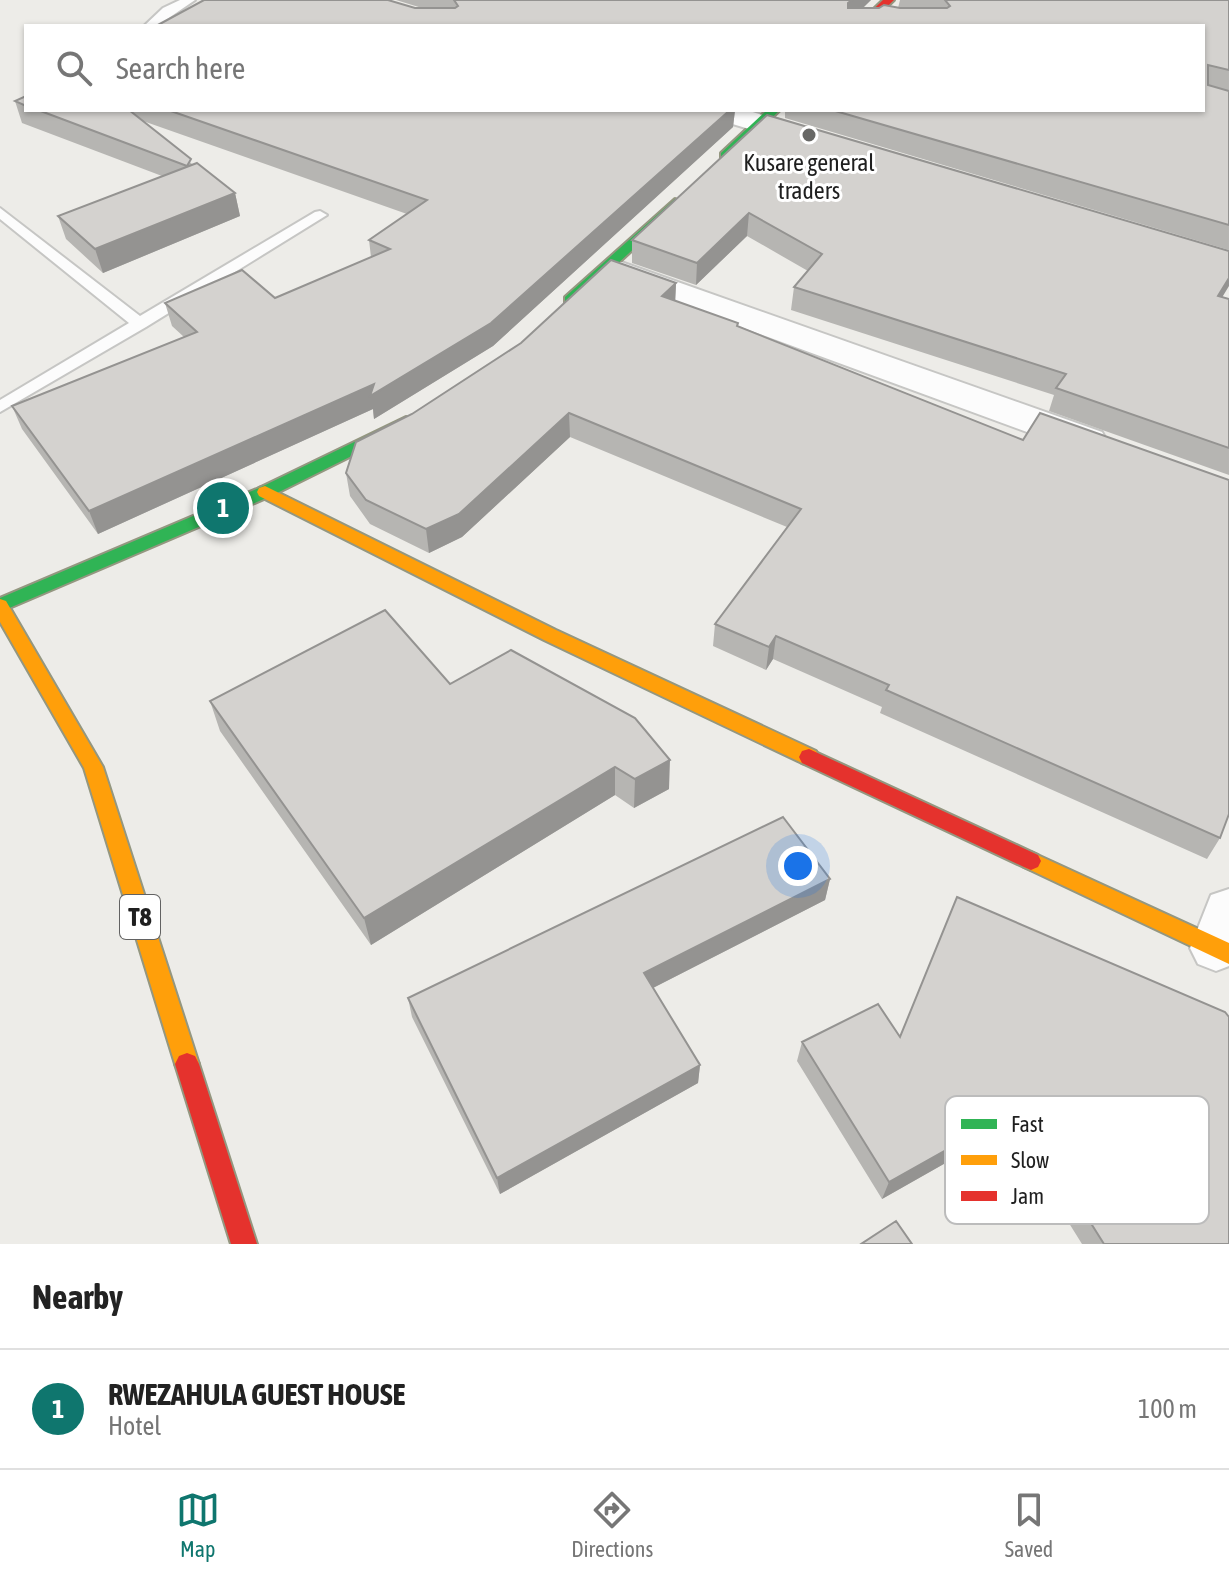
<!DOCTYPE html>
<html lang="en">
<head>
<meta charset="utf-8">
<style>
	body { margin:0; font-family:"Asap Condensed",sans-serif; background:#f2f2f2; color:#222 }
	.you { position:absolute; left:798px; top:866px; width:28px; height:28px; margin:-20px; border:6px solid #fff; border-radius:50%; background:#1a73e8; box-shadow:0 0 0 12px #1a73e833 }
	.badge { display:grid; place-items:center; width:52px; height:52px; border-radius:50%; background:#0f766e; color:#fff; font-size:26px; font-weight:700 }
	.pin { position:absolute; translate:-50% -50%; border:4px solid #fff; box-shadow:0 2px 8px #0006 }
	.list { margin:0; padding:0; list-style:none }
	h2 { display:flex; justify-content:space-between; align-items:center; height:104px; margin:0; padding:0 32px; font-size:34px }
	h2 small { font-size:26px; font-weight:400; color:#767676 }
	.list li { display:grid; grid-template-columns:52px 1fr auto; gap:24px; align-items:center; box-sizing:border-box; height:120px; padding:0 32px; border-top:2px solid #e0e0e0 }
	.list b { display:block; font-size:30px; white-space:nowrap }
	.list p { margin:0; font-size:26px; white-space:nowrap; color:#767676 }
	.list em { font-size:26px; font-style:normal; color:#767676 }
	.icon { flex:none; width:44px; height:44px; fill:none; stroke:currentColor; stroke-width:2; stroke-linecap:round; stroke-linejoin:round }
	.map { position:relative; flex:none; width:1229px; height:1244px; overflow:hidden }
	.search { position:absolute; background:#fff; box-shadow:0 2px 6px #0004; left:24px; right:24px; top:24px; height:88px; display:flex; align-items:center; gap:20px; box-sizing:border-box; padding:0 28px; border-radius:0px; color:#767676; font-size:30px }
	.sheet { height:224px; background:#fff }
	nav { display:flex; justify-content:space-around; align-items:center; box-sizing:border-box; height:112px; border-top:2px solid #e0e0e0; background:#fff; font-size:22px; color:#767676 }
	nav a { display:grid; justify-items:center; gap:4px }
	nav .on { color:#0f766e }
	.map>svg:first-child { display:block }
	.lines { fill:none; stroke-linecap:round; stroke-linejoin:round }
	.lane-casing { stroke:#c6c6c4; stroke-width:4 }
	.street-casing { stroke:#c6c6c4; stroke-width:4 }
	.fast-casing { stroke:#949780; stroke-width:4 }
	.slow-casing { stroke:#949780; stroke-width:4 }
	.jam-casing { stroke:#949780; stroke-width:4 }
	.lane { fill:#fcfcfc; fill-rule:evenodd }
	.street { fill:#fcfcfc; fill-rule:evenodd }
	.fast { fill:#30b455; fill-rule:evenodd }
	.slow { fill:#ff9f0a; fill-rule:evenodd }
	.jam { fill:#e5322d; fill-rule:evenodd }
	.wall { fill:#b6b5b2 }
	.shaded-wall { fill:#949391 }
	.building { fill:#d4d2cf; stroke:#949391; stroke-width:2 }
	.poi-dot { fill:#676765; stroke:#fff; stroke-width:3 }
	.labels { text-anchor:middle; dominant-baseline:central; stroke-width:6; stroke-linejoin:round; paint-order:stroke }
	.far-poi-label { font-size:24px; fill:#1f1f1f; stroke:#fff }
	.shield { fill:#fff; stroke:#626262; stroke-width:2 }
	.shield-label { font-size:26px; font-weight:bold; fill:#1f1f1f }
	.key { fill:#fff; stroke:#bcbcbc; stroke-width:2 }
	.key-label { font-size:22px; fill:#1f1f1f }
</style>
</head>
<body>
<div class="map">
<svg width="1229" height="1244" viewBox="0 0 1229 1244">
	<rect width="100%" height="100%" fill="#edece8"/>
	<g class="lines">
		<!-- lane casing -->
		<g class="lane-casing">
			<path id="lane" d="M 180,0 L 195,0 L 157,26 L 144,26 L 163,8 Z
				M 0,208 L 140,316 L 315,212 L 320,211 L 327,215 L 146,327 L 0,412 L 0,400 L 129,323 L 0,219 Z"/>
		</g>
		<!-- street casing -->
		<g class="street-casing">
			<path id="street" d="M 702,110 L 746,110 L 812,130 L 816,136 L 812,142 L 802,145 L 706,116 Z
				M 621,262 L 1102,432 L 1107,441 L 1102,450 L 1089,453 L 1076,450 L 610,279 L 605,272 L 610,265 Z
				M 1229,889 L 1229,966 L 1216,971 L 1198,964 L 1190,948 L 1211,895 Z"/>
		</g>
		<!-- fast casing -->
		<g class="fast-casing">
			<path id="fast" d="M 767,110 L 780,110 L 729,159 L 721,159 L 721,153 Z
				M 675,199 L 682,203 L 680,206 L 575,303 L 565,303 L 565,297 Z
				M 406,417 L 414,422 L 412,426 L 271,496 L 0,612 L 0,598 L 259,488 Z"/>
		</g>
		<!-- slow casing -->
		<g class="slow-casing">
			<path id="slow" d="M 265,486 L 556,630 L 816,751 L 819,757 L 816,763 L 809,765 L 802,763 L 544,640 L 259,496 L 257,492 L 259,488 Z
				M 0,599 L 6,601 L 103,767 L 199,1064 L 195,1072 L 187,1075 L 179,1072 L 175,1064 L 84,768 L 0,622 Z
				M 1031,852 L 1229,943 L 1229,964 L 1024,867 L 1021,861 L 1024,855 Z"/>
		</g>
		<!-- jam casing -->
		<g class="jam-casing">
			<path id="jam" d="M 883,0 L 894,0 L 867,26 L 856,26 Z
				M 809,749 L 1038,855 L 1041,861 L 1038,867 L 1031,870 L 1024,867 L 802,763 L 799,757 L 802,751 Z
				M 187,1053 L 195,1056 L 199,1064 L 257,1244 L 231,1244 L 175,1064 L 179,1056 Z"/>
		</g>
		<!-- lane -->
		<use href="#lane" class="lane"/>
		<!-- street -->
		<use href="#street" class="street"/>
		<!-- fast -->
		<use href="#fast" class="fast"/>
		<!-- slow -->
		<use href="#slow" class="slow"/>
		<!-- jam -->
		<use href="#jam" class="jam"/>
	</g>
	<!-- wall -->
	<path class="wall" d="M 396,0 L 871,0 L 863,8 L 898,8 L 900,0 L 1229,0 L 1229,250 L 785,118 L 785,110 L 1203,110 L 415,8 L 422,8 Z
		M 26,96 L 26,110 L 735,110 L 733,127 L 493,346 L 374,419 L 373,409 L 98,534 L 22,429 L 12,406 L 184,337 L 172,326 L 165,303 L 275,298 L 371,257 L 369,240 L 407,214 L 143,121 L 192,164 L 235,193 L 240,216 L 103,273 L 66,239 L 58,216 L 162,176 L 22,123 L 15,101 Z
		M 767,115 L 1229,299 L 1229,475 L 1049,411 L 1054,395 L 791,310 L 794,287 L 808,271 L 747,236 L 696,285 L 632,263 L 632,240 Z
		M 676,283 L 675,301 L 738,323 L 738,326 L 1023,440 L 1220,838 L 1207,859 L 880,713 L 882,707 L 773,659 L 766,670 L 713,646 L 715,624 L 787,527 L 570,437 L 462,537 L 429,553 L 370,524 L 350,496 L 346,473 Z
		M 450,684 L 669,789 L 634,808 L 615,795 L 371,945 L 220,731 L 210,701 Z
		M 830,879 L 825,900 L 653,988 L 700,1065 L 698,1083 L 500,1194 L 412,1017 L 408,998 Z
		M 957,897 L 1229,1244 L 1082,1244 L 1009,1127 L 882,1199 L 797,1061 L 802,1042 L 900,1037 Z"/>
	<!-- shaded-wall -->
	<path class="shaded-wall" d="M 852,0 L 871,0 L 846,24 L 848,3 Z
		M 730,110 L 735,110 L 733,127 L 493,346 L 374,419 L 373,409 L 98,534 L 89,511 Z
		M 235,193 L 240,216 L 103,273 L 95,249 Z
		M 749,213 L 747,236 L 696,285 L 697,263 Z
		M 1229,278 L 1229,286 L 1209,319 L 1218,296 Z
		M 676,283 L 675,306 L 662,296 Z
		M 569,413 L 570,437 L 462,537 L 429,553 L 426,529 Z
		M 776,636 L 773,659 L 766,670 L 769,647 Z
		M 670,760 L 669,789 L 634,808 L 635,779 Z
		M 615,767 L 615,795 L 371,945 L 364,918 Z
		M 830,879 L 825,900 L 643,993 L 644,973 Z
		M 700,1065 L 698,1083 L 500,1194 L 497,1178 Z
		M 1019,1109 L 1009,1127 L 882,1199 L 889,1182 Z"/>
	<!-- building -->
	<path class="building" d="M 204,0 L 388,0 L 415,8 L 455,8 L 458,6 L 454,0 L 852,0 L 848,3 L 848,8 L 879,8 L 884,5 L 900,8 L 947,8 L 950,6 L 945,0 L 1229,0 L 1229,70 L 1208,65 L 1208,85 L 1229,91 L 1229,225 L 832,110 L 1203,110 L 1203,26 L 156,26 Z
		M 26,96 L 26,106 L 15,101 Z
		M 38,110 L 129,110 L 191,159 L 187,166 Z
		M 168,110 L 730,110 L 491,323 L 370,396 L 374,384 L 89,511 L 12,406 L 197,332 L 165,303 L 242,270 L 275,298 L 390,249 L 369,240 L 427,200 Z
		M 767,115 L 1229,251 L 1229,278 L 1218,296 L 1229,299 L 1229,448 L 1056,388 L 1066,374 L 794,287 L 822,254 L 749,213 L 697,263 L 632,240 Z
		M 197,163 L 235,193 L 95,249 L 58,216 Z
		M 611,260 L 676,283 L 662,296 L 738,323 L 737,326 L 1023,440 L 1040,413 L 1229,480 L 1229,814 L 1220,838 L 886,690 L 889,685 L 776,636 L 769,647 L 715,624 L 801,509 L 569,413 L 459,514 L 426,529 L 366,500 L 346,473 L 356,442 L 412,414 L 521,343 Z
		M 385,610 L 450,684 L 511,650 L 635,718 L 670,760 L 635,779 L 615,767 L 364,918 L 210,701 Z
		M 783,817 L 830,879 L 644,973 L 700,1065 L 497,1178 L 408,998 Z
		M 957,897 L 1225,1012 L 1229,1017 L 1229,1244 L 1104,1244 L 1019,1109 L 889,1182 L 802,1042 L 878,1004 L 900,1037 Z
		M 896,1221 L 912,1244 L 861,1244 Z"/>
	<!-- markers -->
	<circle class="poi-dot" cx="809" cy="135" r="8"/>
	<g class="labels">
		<!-- far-poi labels -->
		<g class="far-poi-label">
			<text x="809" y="162">Kusare general<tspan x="809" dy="28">traders</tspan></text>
		</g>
		<!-- shield labels -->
		<rect class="shield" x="120" y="895" width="40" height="44" rx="6"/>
		<g class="shield-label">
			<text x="140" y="917">T8</text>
		</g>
	</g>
	<!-- legend -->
	<rect x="945" y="1096" width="264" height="128" rx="12" class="key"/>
	<rect x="961" y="1119" width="36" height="10" fill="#30b455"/>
	<rect x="961" y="1155" width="36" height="10" fill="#ff9f0a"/>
	<rect x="961" y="1191" width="36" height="10" fill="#e5322d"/>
	<g class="key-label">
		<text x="1011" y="1132">Fast</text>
		<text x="1011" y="1168">Slow</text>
		<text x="1011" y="1204">Jam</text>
	</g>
</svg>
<div class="you"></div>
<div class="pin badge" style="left:223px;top:508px">1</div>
<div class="search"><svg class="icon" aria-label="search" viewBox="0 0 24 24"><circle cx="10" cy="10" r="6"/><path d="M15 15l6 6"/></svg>Search here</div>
</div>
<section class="sheet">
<h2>Nearby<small></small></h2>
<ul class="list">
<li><span class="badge">1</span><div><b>RWEZAHULA GUEST HOUSE</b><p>Hotel</p></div><em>100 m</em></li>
</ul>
</section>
<nav>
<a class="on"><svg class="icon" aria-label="map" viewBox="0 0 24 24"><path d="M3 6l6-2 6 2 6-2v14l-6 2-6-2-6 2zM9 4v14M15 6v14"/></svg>Map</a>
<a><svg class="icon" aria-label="directions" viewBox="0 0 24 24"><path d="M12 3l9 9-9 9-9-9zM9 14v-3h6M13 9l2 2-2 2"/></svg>Directions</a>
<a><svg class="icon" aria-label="saved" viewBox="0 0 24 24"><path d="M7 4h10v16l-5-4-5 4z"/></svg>Saved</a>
</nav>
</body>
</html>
